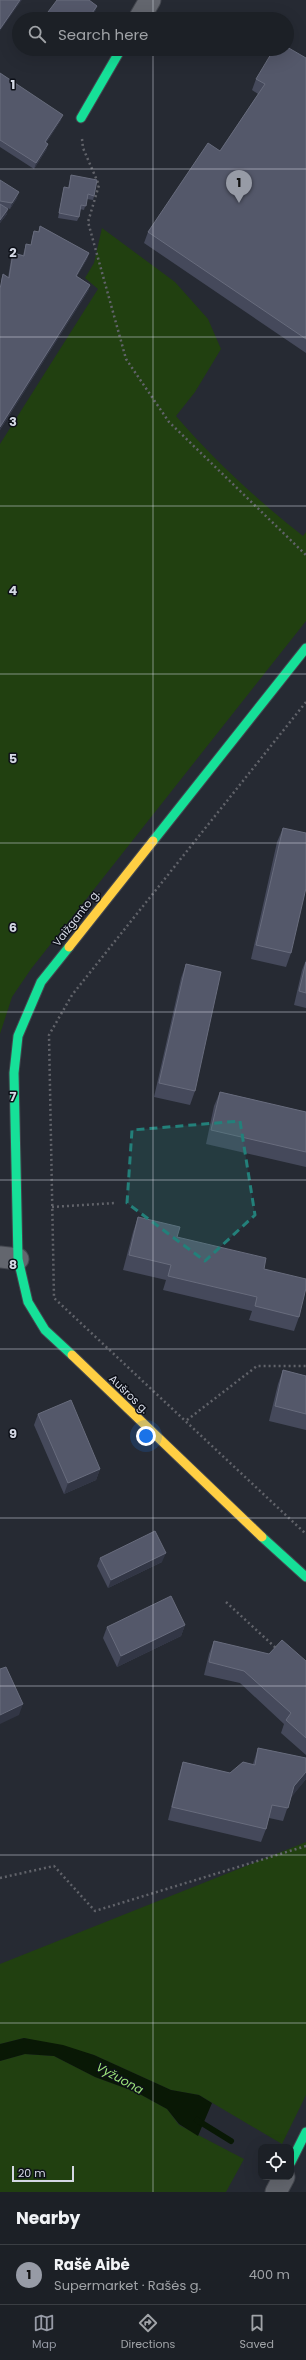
<!DOCTYPE html>
<html lang="en">
<head>
<meta charset="utf-8">
<style>
	body { margin:0; font-family:Poppins,sans-serif; background:#25282e; color:#f1f3f6 }
	.controls { position:absolute; right:12px; bottom:12px; display:grid; overflow:hidden; border-radius:8px; box-shadow:0 4px 16px #0002 }
	.controls button { width:36px; height:36px; display:grid; place-items:center; padding:0; border:0; border-bottom:1px solid #3a3e43; background:#1c2026; color:#f1f3f6; font:20px sans-serif }
	.scale { position:absolute; left:12px; bottom:10px; width:62px; box-sizing:border-box; padding-left:4px; border:2px solid #d4d8e4; border-top:0; font-size:11px; line-height:14px; white-space:nowrap; color:#d4d8e4; -webkit-text-stroke:3px #0d1018; paint-order:stroke }
	.you { position:absolute; left:146px; top:1436px; width:14px; height:14px; margin:-10px; border:3px solid #fff; border-radius:50%; background:#1a73e8; box-shadow:0 0 0 6px #1a73e833 }
	.badge { display:grid; place-items:center; width:26px; height:26px; border-radius:50%; background:#979ba6; color:#111; font-size:13px; font-weight:700 }
	.pin { position:absolute; translate:-50% -33px; filter:drop-shadow(0 1px 2px #0008) }
	.pin::after { content:''; position:absolute; top:21px; width:14px; height:12px; background:inherit; clip-path:polygon(0 0,100% 0,50% 100%) }
	.list { margin:0; padding:0; list-style:none }
	h2 { display:flex; justify-content:space-between; align-items:center; height:52px; margin:0; padding:0 16px; font-size:17px }
	h2 small { font-size:13px; font-weight:400; color:#a0a3a7 }
	.list li { display:grid; grid-template-columns:26px 1fr auto; gap:12px; align-items:center; box-sizing:border-box; height:60px; padding:0 16px; border-top:1px solid #3a3e43 }
	.list b { display:block; font-size:15px; white-space:nowrap }
	.list p { margin:0; font-size:13px; white-space:nowrap; color:#a0a3a7 }
	.list em { font-size:13px; font-style:normal; color:#a0a3a7 }
	.icon { flex:none; width:22px; height:22px; fill:none; stroke:currentColor; stroke-width:2; stroke-linecap:round; stroke-linejoin:round }
	.map { position:relative; flex:none; width:306px; height:2192px; overflow:hidden }
	.search { position:absolute; background:#1c2026; box-shadow:0 4px 16px #0002; left:12px; right:12px; top:12px; height:44px; display:flex; align-items:center; gap:10px; box-sizing:border-box; padding:0 14px; border-radius:22px; color:#a0a3a7; font-size:15px }
	.sheet { height:112px; background:#1c2026 }
	nav { display:flex; justify-content:space-around; align-items:center; box-sizing:border-box; height:56px; border-top:1px solid #3a3e43; background:#1c2026; font-size:11px; color:#a0a3a7 }
	nav a { display:grid; justify-items:center; gap:2px }
	nav .on { color:#979ba6 }
	.map>svg:first-child { display:block }
	.green { fill:#214010 }
	.water { fill:#091805 }
	.lines { fill:none; stroke-linecap:round; stroke-linejoin:round }
	.stream { stroke:#091805; stroke-width:6 }
	.street-casing { stroke:#43464e; stroke-width:23 }
	.fast-casing { stroke:#43464e; stroke-width:11 }
	.slow-casing { stroke:#43464e; stroke-width:11 }
	.path { stroke:#61636a; stroke-width:2.5; stroke-dasharray:2 3; stroke-linecap:butt }
	.street { stroke:#63666e; stroke-width:21 }
	.fast { stroke:#16e098; stroke-width:9 }
	.slow { stroke:#ffcf43; stroke-width:9 }
	.wall { fill:#45495b }
	.shaded-wall { fill:#323645 }
	.building { fill:#54586a; stroke:#686c7d }
	.marked { fill:#23807a; fill-opacity:0.2; stroke:#23807a; stroke-width:3; stroke-dasharray:8 5; stroke-linejoin:round }
	.grid { fill:none; stroke:#d4d8e4; stroke-width:1; stroke-opacity:0.55 }
	.labels { text-anchor:middle; dominant-baseline:central; stroke-width:3; stroke-linejoin:round; paint-order:stroke }
	.street-label { font-size:11px; fill:#d4d8e4; stroke:#0d1018 }
	.water-label { font-size:12px; font-style:italic; fill:#9ce579; stroke:#0d1018 }
	.grid-label { font-size:13px; text-anchor:middle; font-weight:bold; fill:#d4d8e4; stroke:#0d1018; stroke-width:3; stroke-linejoin:round; paint-order:stroke }
</style>
</head>
<body>
<div class="map">
<svg width="306" height="2192" viewBox="0 0 306 2192">
	<rect width="100%" height="100%" fill="#262a33"/>
	<!-- green -->
	<path class="green" d="M 102,228 L 175,282 L 208,319 L 221,349 L 195,392 L 176,416 C 214,460 257,500 303,536 L 306,532 L 306,621 L 31,969 L 12,997 L 0,1034 L 0,444 L 98,289 L 85,278 L 94,263 Z
		M 306,1842 L 306,2095 L 282,2144 L 199,2095 L 171,2090 L 94,2055 L 24,2038 L 0,2044 L 0,1964 Z
		M 25,2054 L 54,2056 L 95,2077 L 136,2092 L 167,2109 L 179,2125 L 244,2159 L 226,2192 L 0,2192 L 0,2061 Z"/>
	<!-- water -->
	<path class="water" d="M 24,2038 L 63,2045 L 94,2055 L 171,2090 L 199,2095 L 212,2103 L 198,2136 L 179,2124 L 167,2109 L 136,2092 L 95,2077 L 54,2056 L 25,2054 L 0,2061 L 0,2044 Z"/>
	<g class="lines">
		<!-- stream -->
		<path class="stream" d="M 197,2120 L 231,2141"/>
		<!-- street casing -->
		<g class="street-casing">
			<path id="street" d="M 139,19 L 150,0
				M 0,1257 L 18,1259
				M 276,2192 L 284,2177"/>
		</g>
		<!-- fast casing -->
		<g class="fast-casing">
			<path id="fast" d="M 81,118 L 121,49
				M 153,841 L 306,648
				M 69,947 L 41,982 L 18,1036 L 14,1073 L 18,1259 L 28,1302 L 45,1330 L 72,1355
				M 262,1537 L 306,1577
				M 291,2162 L 306,2132"/>
		</g>
		<!-- slow casing -->
		<g class="slow-casing">
			<path id="slow" d="M 69,947 L 153,841
				M 72,1355 L 262,1537"/>
		</g>
		<!-- path -->
		<path class="path" d="M 82,139 L 83,148 L 99,185 L 88,222 L 126,359 L 169,422 L 306,555
			M 306,702 L 72,995 L 49,1035 L 54,1298 L 306,1534
			M 52,1207 L 115,1203
			M 187,1420 L 257,1366 L 306,1366
			M 226,1602 L 277,1649
			M 0,1878 L 54,1866 L 95,1911 L 306,1846"/>
		<!-- street -->
		<use href="#street" class="street"/>
		<!-- fast -->
		<use href="#fast" class="fast"/>
		<!-- slow -->
		<use href="#slow" class="slow"/>
	</g>
	<!-- wall -->
	<path class="wall" d="M 97,6 L 94,14 L 91,19 L 46,19 L 48,12 Z
		M 59,49 L 70,49 L 66,54 Z
		M 306,58 L 306,353 L 144,243 L 148,232 L 220,151 L 258,94 L 252,90 L 256,79 Z
		M 0,73 L 61,120 L 46,143 L 48,144 L 46,150 L 34,169 L 0,147 Z
		M 71,175 L 94,196 L 93,200 L 87,199 L 84,210 L 80,209 L 79,217 L 77,221 L 58,218 L 63,192 L 64,187 L 68,188 Z
		M 0,180 L 17,198 L 10,209 L 7,208 L 7,214 L 0,223 Z
		M 40,226 L 89,253 L 87,259 L 77,276 L 90,285 L 88,291 L 0,430 L 1,280 L 3,274 L 8,278 L 11,259 L 13,253 L 23,255 L 26,244 L 31,245 L 32,237 L 34,231 L 38,232 Z
		M 283,828 L 291,953 L 286,967 L 251,959 L 277,842 Z
		M 306,960 L 306,1008 L 294,1005 L 302,970 Z
		M 186,964 L 195,1091 L 190,1105 L 154,1097 L 181,978 Z
		M 220,1092 L 306,1112 L 306,1167 L 206,1144 L 214,1106 Z
		M 138,1217 L 177,1237 L 264,1269 L 299,1317 L 294,1331 L 249,1320 L 252,1311 L 163,1290 L 166,1280 L 123,1270 L 133,1232 Z
		M 283,1370 L 306,1376 L 306,1430 L 269,1421 L 278,1384 Z
		M 38,1414 L 100,1469 L 96,1480 L 64,1494 L 34,1425 Z
		M 100,1558 L 162,1562 L 108,1588 L 97,1566 Z
		M 185,1625 L 181,1636 L 117,1667 L 103,1638 L 107,1627 Z
		M 214,1641 L 269,1654 L 306,1661 L 306,1755 L 281,1733 L 284,1724 L 240,1683 L 204,1675 L 209,1654 Z
		M 258,1748 L 306,1758 L 306,1779 L 291,1797 L 283,1821 L 269,1818 L 266,1829 L 261,1842 L 168,1820 L 179,1775 L 183,1762 L 230,1773 L 253,1764 Z"/>
	<!-- shaded-wall -->
	<path class="shaded-wall" d="M 20,0 L 22,0 L 0,31 L 0,29 Z
		M 97,6 L 94,14 L 91,19 L 88,19 Z
		M 63,115 L 61,120 L 43,148 L 45,142 Z
		M 48,144 L 46,150 L 34,169 L 36,163 Z
		M 19,192 L 17,198 L 10,209 L 12,203 Z
		M 8,209 L 7,214 L 0,223 L 0,220 Z
		M 89,253 L 87,259 L 74,281 L 76,276 Z
		M 90,285 L 88,291 L 0,430 L 0,427 Z
		M 100,1469 L 96,1480 L 64,1494 L 68,1483 Z
		M 166,1553 L 162,1562 L 108,1588 L 111,1580 Z
		M 185,1625 L 181,1636 L 117,1667 L 121,1656 Z
		M 23,1704 L 19,1715 L 0,1724 L 0,1715 Z
		M 306,1772 L 306,1779 L 290,1799 L 294,1786 Z"/>
	<!-- building -->
	<path class="building" d="M 0,0 L 20,0 L 0,29 Z
		M 57,0 L 89,0 L 97,6 L 88,19 L 58,19 L 48,12 Z
		M 287,47 L 306,58 L 306,339 L 148,232 L 208,143 L 220,151 L 265,84 L 256,79 L 274,49 L 287,49 Z
		M 0,73 L 63,115 L 45,142 L 48,144 L 36,163 L 0,140 Z
		M 71,175 L 97,180 L 94,196 L 88,194 L 86,206 L 81,205 L 79,217 L 59,213 L 64,187 L 69,188 Z
		M 0,180 L 19,192 L 12,203 L 0,201 Z
		M 0,204 L 8,209 L 0,220 Z
		M 40,226 L 89,253 L 76,276 L 90,285 L 0,427 L 0,289 L 3,274 L 9,278 L 13,253 L 24,256 L 26,244 L 31,245 L 34,231 L 39,232 Z
		M 283,828 L 306,833 L 306,888 L 291,953 L 256,945 Z
		M 306,962 L 306,993 L 299,991 Z
		M 186,964 L 221,972 L 195,1091 L 159,1083 Z
		M 220,1092 L 306,1112 L 306,1152 L 211,1130 Z
		M 138,1217 L 180,1227 L 177,1237 L 266,1258 L 264,1269 L 306,1279 L 306,1288 L 299,1317 L 255,1306 L 257,1297 L 168,1276 L 171,1265 L 129,1255 Z
		M 283,1370 L 306,1376 L 306,1414 L 275,1406 Z
		M 71,1400 L 100,1469 L 68,1483 L 38,1414 Z
		M 155,1531 L 166,1553 L 111,1580 L 100,1558 Z
		M 171,1596 L 185,1625 L 121,1656 L 107,1627 Z
		M 282,1640 L 306,1661 L 306,1738 L 286,1720 L 291,1713 L 244,1671 L 209,1662 L 214,1641 L 269,1654 Z
		M 6,1667 L 23,1704 L 0,1715 L 0,1669 Z
		M 258,1748 L 306,1758 L 306,1772 L 294,1786 L 288,1808 L 272,1805 L 266,1829 L 172,1807 L 183,1762 L 230,1773 L 243,1762 L 255,1765 Z"/>
	<!-- marked area -->
	<path class="marked" d="M 240,1121 L 255,1215 L 205,1261 L 127,1203 L 132,1130 Z"/>
	<!-- grid -->
	<path class="grid" d="M 153,0 L 153,19M 153,49 L 153,2192M 0,169 L 306,169M 0,337 L 306,337M 0,506 L 306,506M 0,674 L 306,674M 0,843 L 306,843M 0,1012 L 306,1012M 0,1180 L 306,1180M 0,1349 L 306,1349M 0,1518 L 306,1518M 0,1686 L 306,1686M 0,1855 L 306,1855M 0,2023 L 306,2023"/>
	<g class="labels">
		<!-- street labels -->
		<g class="street-label">
			<text transform="translate(76 918) rotate(-52)">Vaižganto g.</text>
			<text transform="translate(129 1394) rotate(44)">Aušros g.</text>
		</g>
		<!-- water labels -->
		<g class="water-label">
			<text transform="translate(120 2078) rotate(29)">Vyžuona</text>
		</g>
	</g>
	<g class="grid-label">
		<text x="13" y="89">1</text>
		<text x="13" y="257">2</text>
		<text x="13" y="426">3</text>
		<text x="13" y="595">4</text>
		<text x="13" y="763">5</text>
		<text x="13" y="932">6</text>
		<text x="13" y="1101">7</text>
		<text x="13" y="1269">8</text>
		<text x="13" y="1438">9</text>
	</g>
</svg>
<div class="controls">
<button><svg class="icon" aria-label="locate" viewBox="0 0 24 24"><circle cx="12" cy="12" r="6"/><path d="M12 2v4M12 18v4M2 12h4M18 12h4"/></svg></button>
</div>
<div class="scale">20 m</div>
<div class="you"></div>
<div class="pin badge" style="left:239px;top:203px">1</div>
<div class="search"><svg class="icon" aria-label="search" viewBox="0 0 24 24"><circle cx="10" cy="10" r="6"/><path d="M15 15l6 6"/></svg>Search here</div>
</div>
<section class="sheet">
<h2>Nearby<small></small></h2>
<ul class="list">
<li><span class="badge">1</span><div><b>Rašė Aibė</b><p>Supermarket · Rašės g.</p></div><em>400 m</em></li>
</ul>
</section>
<nav>
<a class="on"><svg class="icon" aria-label="map" viewBox="0 0 24 24"><path d="M3 6l6-2 6 2 6-2v14l-6 2-6-2-6 2zM9 4v14M15 6v14"/></svg>Map</a>
<a><svg class="icon" aria-label="directions" viewBox="0 0 24 24"><path d="M12 3l9 9-9 9-9-9zM9 14v-3h6M13 9l2 2-2 2"/></svg>Directions</a>
<a><svg class="icon" aria-label="saved" viewBox="0 0 24 24"><path d="M7 4h10v16l-5-4-5 4z"/></svg>Saved</a>
</nav>
</body>
</html>
